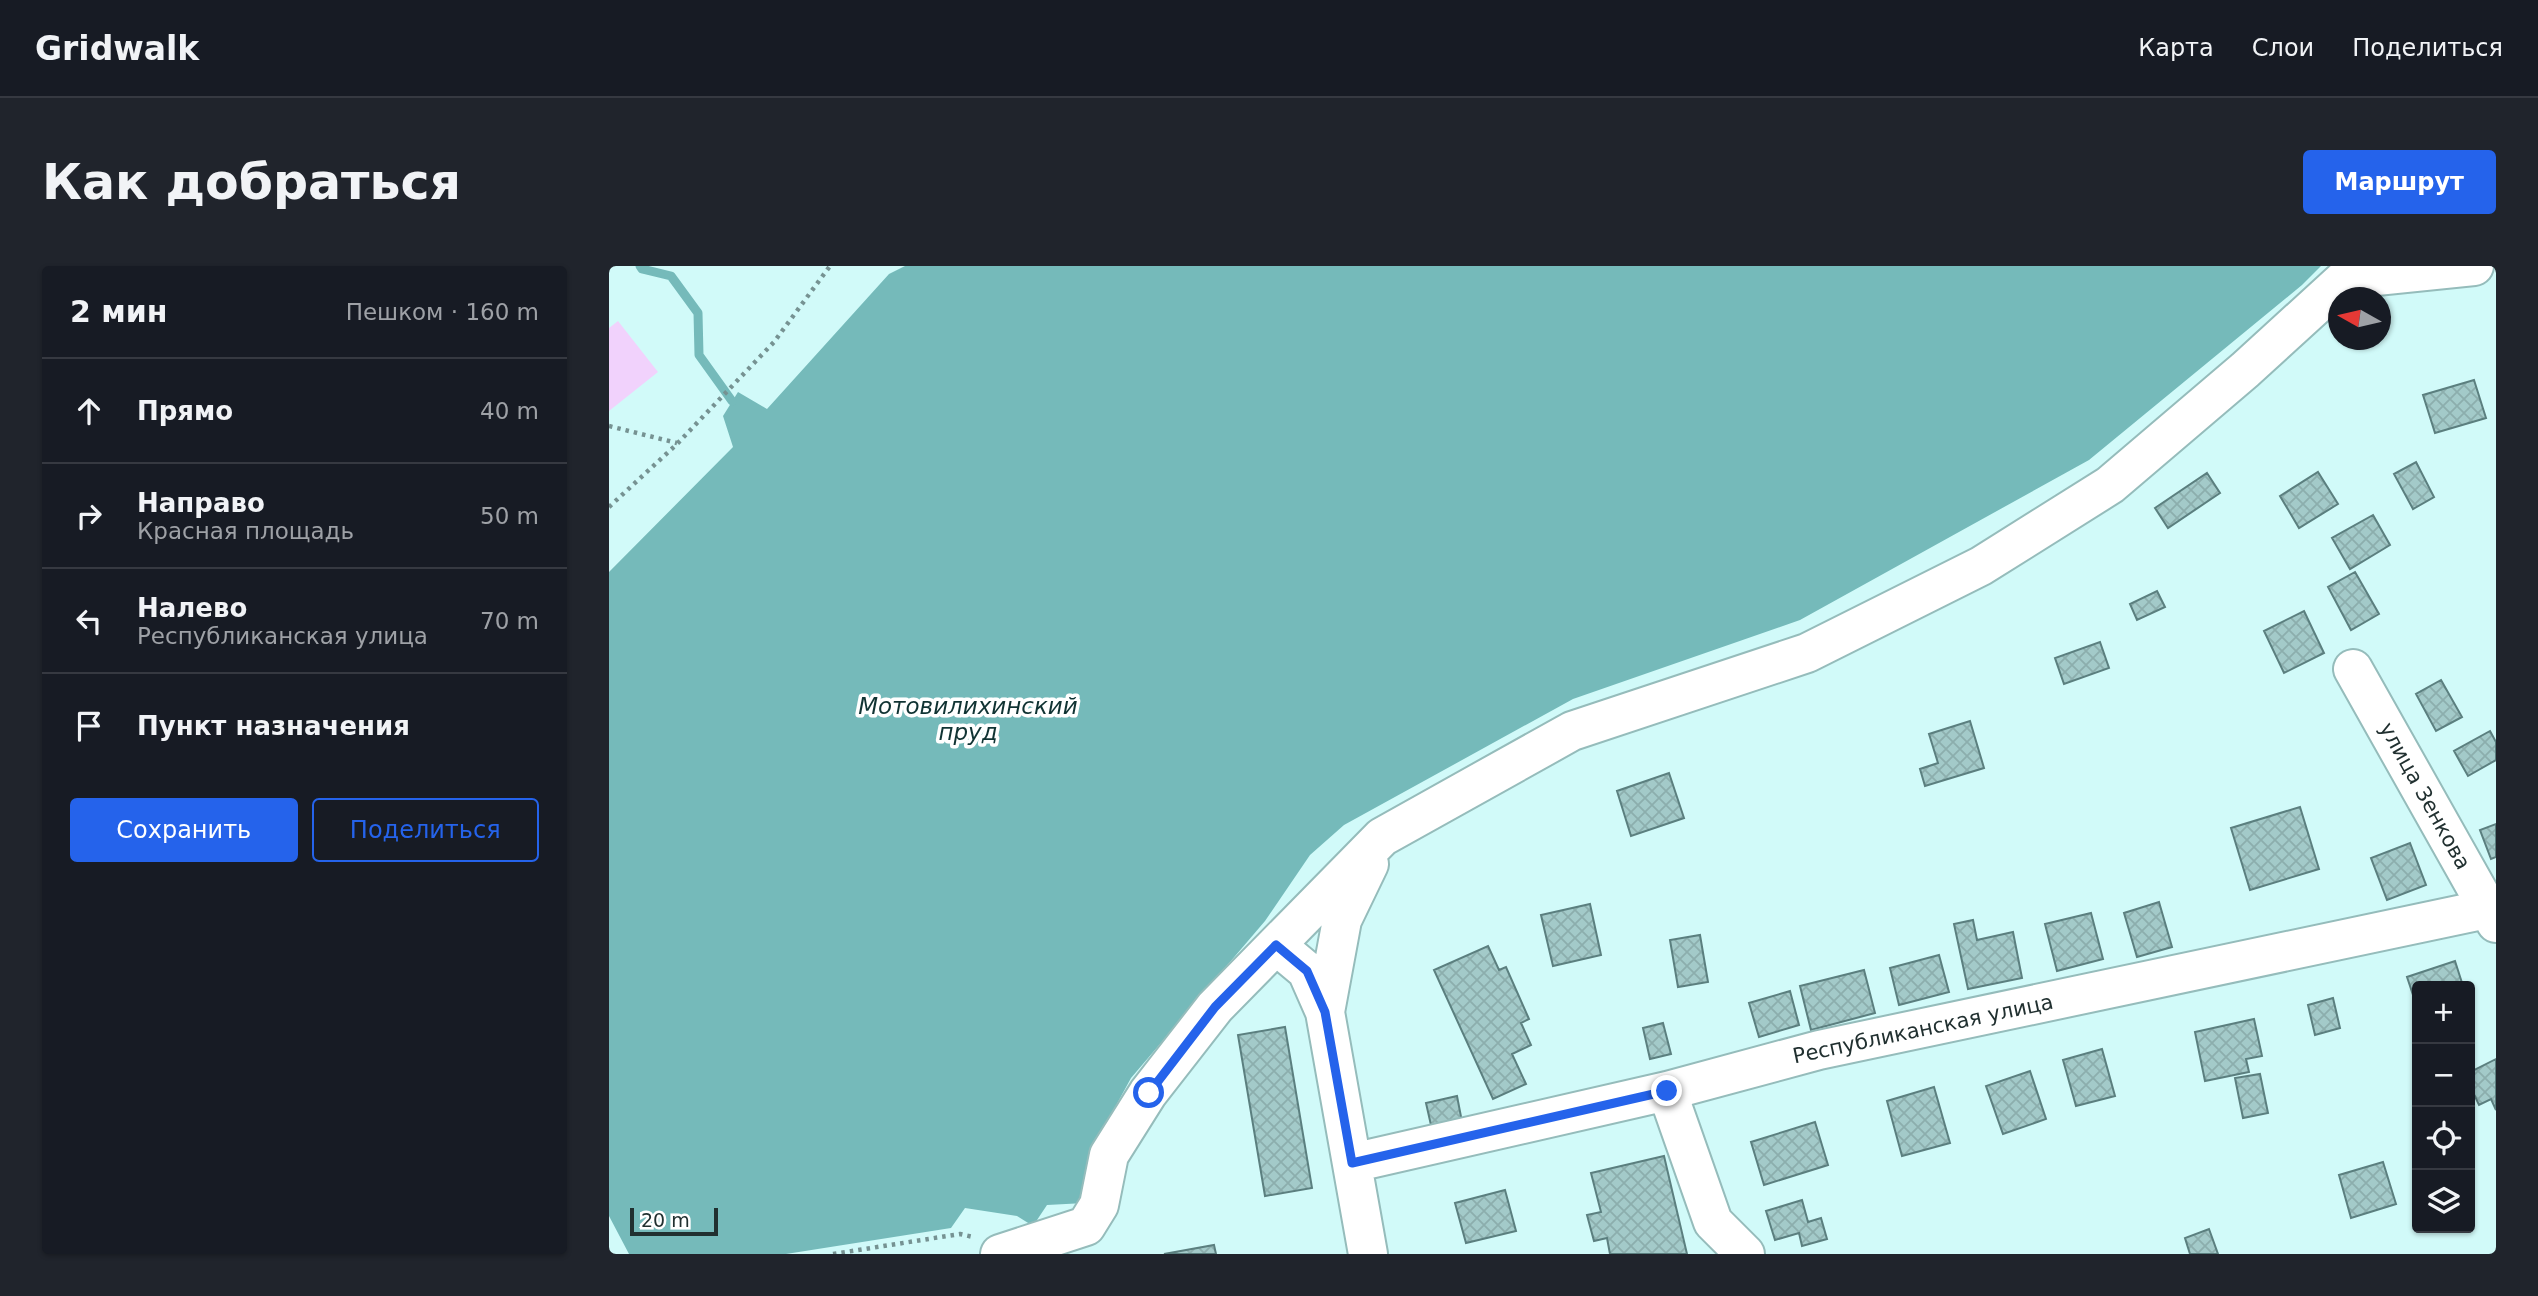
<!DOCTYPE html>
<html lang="ru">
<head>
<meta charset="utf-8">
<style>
	body { margin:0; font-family:"DejaVu Sans",sans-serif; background:#20242c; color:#f1f3f6 }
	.controls { position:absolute; right:21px; bottom:21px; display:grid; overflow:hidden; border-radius:7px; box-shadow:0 2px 5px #0004 }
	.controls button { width:63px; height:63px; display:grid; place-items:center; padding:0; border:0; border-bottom:2px solid #363941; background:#171b24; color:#f1f3f6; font:35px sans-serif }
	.compass { position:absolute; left:1719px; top:21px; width:63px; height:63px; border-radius:50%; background:#171b24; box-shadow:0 2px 5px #0004; rotate:278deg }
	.scale { position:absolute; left:21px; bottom:18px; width:88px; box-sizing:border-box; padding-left:7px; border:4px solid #213030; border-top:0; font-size:19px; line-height:24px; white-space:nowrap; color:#213030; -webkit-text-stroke:5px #fff; paint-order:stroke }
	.stop { position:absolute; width:21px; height:21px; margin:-16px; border:5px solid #2563eb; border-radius:50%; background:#fff }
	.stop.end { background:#2563eb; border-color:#fff; box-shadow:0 2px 7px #0008 }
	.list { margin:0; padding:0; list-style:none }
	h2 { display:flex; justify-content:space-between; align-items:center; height:91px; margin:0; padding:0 28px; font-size:30px }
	h2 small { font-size:23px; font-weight:400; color:#9ea1a6 }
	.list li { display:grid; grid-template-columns:46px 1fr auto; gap:21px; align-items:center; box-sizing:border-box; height:105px; padding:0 28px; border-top:2px solid #363941 }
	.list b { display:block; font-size:26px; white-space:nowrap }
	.list p { margin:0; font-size:23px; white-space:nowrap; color:#9ea1a6 }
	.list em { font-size:23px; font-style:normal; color:#9ea1a6 }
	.actions { display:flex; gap:14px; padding:21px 28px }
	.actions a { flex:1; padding:16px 0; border:2px solid #2563eb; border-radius:7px; text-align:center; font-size:24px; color:#2563eb }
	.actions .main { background:#2563eb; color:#fff }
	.icon { flex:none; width:38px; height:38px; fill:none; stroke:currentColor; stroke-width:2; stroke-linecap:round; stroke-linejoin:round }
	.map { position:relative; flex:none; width:1887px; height:988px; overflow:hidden; border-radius:7px }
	header { display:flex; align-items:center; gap:42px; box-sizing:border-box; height:98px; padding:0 35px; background:#171b24; border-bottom:2px solid #363941 }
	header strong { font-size:33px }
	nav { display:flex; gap:38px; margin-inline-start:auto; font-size:24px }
	.intro { display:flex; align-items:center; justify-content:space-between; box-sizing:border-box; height:168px; padding:0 42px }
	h1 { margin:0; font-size:49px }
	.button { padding:18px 32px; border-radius:7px; background:#2563eb; color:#fff; font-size:24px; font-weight:700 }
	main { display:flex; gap:42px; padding:0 42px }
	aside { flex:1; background:#171b24; border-radius:7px; box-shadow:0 2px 5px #0004 }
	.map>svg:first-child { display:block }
	.grass { fill:#f1d2fc }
	.water { fill:#75baba }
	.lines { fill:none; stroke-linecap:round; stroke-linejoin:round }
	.stream { stroke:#75baba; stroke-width:9 }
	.building { fill:url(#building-cross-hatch); stroke:#5b7f7f; stroke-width:2 }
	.minor-casing { stroke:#95bcbb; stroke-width:42 }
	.path { stroke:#769292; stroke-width:4.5; stroke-dasharray:3.5 5; stroke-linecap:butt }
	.minor { stroke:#fff; stroke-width:38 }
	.route { stroke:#2563eb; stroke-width:9 }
	.labels { text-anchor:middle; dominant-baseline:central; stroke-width:7; stroke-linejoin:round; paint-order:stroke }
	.street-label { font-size:21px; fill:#213030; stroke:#fff }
	.water-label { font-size:23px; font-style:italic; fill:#103333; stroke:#fff }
</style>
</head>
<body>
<header>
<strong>Gridwalk</strong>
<nav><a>Карта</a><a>Слои</a><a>Поделиться</a></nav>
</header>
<div class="intro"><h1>Как добраться</h1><a class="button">Маршрут</a></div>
<main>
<aside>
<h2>2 мин<small>Пешком · 160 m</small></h2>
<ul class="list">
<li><svg class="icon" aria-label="ahead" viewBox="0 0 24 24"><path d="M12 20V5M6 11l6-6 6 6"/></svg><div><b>Прямо</b></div><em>40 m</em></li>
<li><svg class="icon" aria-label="right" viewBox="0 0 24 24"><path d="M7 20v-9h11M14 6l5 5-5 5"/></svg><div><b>Направо</b><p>Красная площадь</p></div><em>50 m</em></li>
<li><svg class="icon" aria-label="left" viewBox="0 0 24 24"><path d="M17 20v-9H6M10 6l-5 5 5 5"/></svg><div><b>Налево</b><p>Республиканская улица</p></div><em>70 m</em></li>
<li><svg class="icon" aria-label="arrive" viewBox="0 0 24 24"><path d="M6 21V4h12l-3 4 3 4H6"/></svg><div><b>Пункт назначения</b></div></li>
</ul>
<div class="actions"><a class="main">Сохранить</a><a>Поделиться</a></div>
</aside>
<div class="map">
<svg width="1887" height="988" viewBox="0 0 1887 988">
	<defs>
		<pattern id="building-cross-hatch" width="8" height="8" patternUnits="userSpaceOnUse" patternTransform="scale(1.75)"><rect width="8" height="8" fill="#a3cac9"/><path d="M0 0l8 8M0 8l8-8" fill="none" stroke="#8caead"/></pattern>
	</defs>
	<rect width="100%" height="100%" fill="#d1faf9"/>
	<!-- grass -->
	<path class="grass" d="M 9,55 L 49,106 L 0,145 L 0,62 Z"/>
	<!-- water -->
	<path class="water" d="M 296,0 L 1712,0 L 1693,19 L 1480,194 L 1191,354 L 964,433 L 735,559 L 701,589 L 656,655 L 522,812 L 491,869 L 476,937 L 438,939 L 424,960 L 408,950 L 356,942 L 342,962 L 177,988 L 20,988 L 0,950 L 0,306 L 124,181 L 114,150 L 129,126 L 158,143 L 280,8 Z"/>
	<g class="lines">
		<!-- stream -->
		<path class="stream" d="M 31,0 L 33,3 L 62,10 L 89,47 L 90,89 L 123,135"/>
	</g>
	<!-- building -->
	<path class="building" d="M 1865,114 L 1877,152 L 1826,167 L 1814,129 Z
		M 1807,196 L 1825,231 L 1804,243 L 1785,208 Z
		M 1709,206 L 1729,238 L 1690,262 L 1671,230 Z
		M 1598,207 L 1611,227 L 1559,262 L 1546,242 Z
		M 1764,249 L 1781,279 L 1741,303 L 1723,272 Z
		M 1746,306 L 1770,348 L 1742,364 L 1719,321 Z
		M 1548,325 L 1556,341 L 1528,354 L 1521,338 Z
		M 1695,345 L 1715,387 L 1675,407 L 1655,365 Z
		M 1491,376 L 1500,402 L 1455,418 L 1446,392 Z
		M 1832,414 L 1853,451 L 1827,465 L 1807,428 Z
		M 1361,455 L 1375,502 L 1316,520 L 1311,503 L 1329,497 L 1320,468 Z
		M 1881,465 L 1887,476 L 1887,494 L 1859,510 L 1845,485 Z
		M 1060,507 L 1075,552 L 1022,570 L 1008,525 Z
		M 1691,541 L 1710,603 L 1641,624 L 1622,562 Z
		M 1887,558 L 1887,591 L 1882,593 L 1871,564 Z
		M 1801,577 L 1817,619 L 1778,634 L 1762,592 Z
		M 1550,636 L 1563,681 L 1528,691 L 1515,647 Z
		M 981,638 L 992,689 L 944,700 L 932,649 Z
		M 1482,647 L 1494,693 L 1448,705 L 1436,658 Z
		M 1364,654 L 1368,674 L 1404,666 L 1413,712 L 1359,723 L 1345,658 Z
		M 1091,669 L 1099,716 L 1069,721 L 1061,674 Z
		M 879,680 L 890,704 L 897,701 L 920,753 L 912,757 L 922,779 L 903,788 L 917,818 L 884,833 L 825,704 Z
		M 1330,689 L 1340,726 L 1290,739 L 1281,702 Z
		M 1846,695 L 1854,720 L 1808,720 L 1808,741 L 1798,711 Z
		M 1255,704 L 1266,747 L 1202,764 L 1191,720 Z
		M 1181,725 L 1190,759 L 1150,771 L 1140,737 Z
		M 1724,732 L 1731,762 L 1706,769 L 1699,739 Z
		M 1645,753 L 1653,790 L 1637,793 L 1640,806 L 1596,815 L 1586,766 Z
		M 1054,757 L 1062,788 L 1041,793 L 1034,762 Z
		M 676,761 L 703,922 L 656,930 L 629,769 Z
		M 1493,783 L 1506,830 L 1467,840 L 1454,794 Z
		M 1887,793 L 1887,844 L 1882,833 L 1870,839 L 1861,820 L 1861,806 Z
		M 1421,805 L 1437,853 L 1394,868 L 1377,820 Z
		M 1651,808 L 1659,847 L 1634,852 L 1626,812 Z
		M 1325,821 L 1341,877 L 1293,890 L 1278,835 Z
		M 848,830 L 854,861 L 824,868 L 817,837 Z
		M 1206,856 L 1219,899 L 1155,919 L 1142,876 Z
		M 1055,890 L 1078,988 L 1001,988 L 998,972 L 985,975 L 978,949 L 992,946 L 982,907 Z
		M 1774,896 L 1787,938 L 1742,952 L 1730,909 Z
		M 896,924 L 907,965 L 857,977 L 846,937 Z
		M 1193,934 L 1199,956 L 1212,952 L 1218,973 L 1193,980 L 1190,967 L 1166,974 L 1157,945 Z
		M 1600,963 L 1609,988 L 1581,988 L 1576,972 Z
		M 605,979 L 607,988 L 555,988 Z"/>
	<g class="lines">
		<!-- minor casing -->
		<g class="minor-casing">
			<path id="minor" d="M 1738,13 L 1865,0
				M 1744,403 L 1887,657
				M 667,679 L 698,705 L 716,746 L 759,988
				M 716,746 L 733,654 L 760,598
				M 1058,825 L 1104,956 L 1136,988
				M 743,897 L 1058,825 L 1210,784 L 1887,641
				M 391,988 L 477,960 L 490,939 L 500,889 L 539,827 L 606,741 L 773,571 L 963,465 L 1198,387 L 1372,300 L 1501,219 L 1636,104 L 1750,0"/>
		</g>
		<!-- path -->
		<path class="path" d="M 0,160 L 68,177
			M 0,241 L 68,178 L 165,76 L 221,0
			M 224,988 L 351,968 L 364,971"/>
		<!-- minor -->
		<use href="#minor" class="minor"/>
	</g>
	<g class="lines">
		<!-- route -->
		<path class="route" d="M 540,827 L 606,741 L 667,679 L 698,705 L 716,746 L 743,897 L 1058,825"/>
	</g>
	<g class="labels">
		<!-- street labels -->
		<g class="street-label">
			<text transform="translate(1816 530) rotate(61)">улица Зенкова</text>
			<text transform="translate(1314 763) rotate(-12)">Республиканская улица</text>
		</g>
		<!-- water labels -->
		<g class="water-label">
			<text x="359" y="440">Мотовилихинский<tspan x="359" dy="26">пруд</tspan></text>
		</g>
	</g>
</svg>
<div class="controls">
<button>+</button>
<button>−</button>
<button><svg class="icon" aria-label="locate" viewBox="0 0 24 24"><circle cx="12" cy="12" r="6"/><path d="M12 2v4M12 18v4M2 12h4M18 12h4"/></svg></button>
<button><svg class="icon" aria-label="layers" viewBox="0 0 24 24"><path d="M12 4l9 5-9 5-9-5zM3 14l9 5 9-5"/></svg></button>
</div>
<svg class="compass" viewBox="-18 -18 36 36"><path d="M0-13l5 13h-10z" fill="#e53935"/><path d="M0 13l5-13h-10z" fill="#9ea1a6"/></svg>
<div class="scale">20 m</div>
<div class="stop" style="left:540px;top:827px"></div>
<div class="stop end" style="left:1058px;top:825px"></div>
</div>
</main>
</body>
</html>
